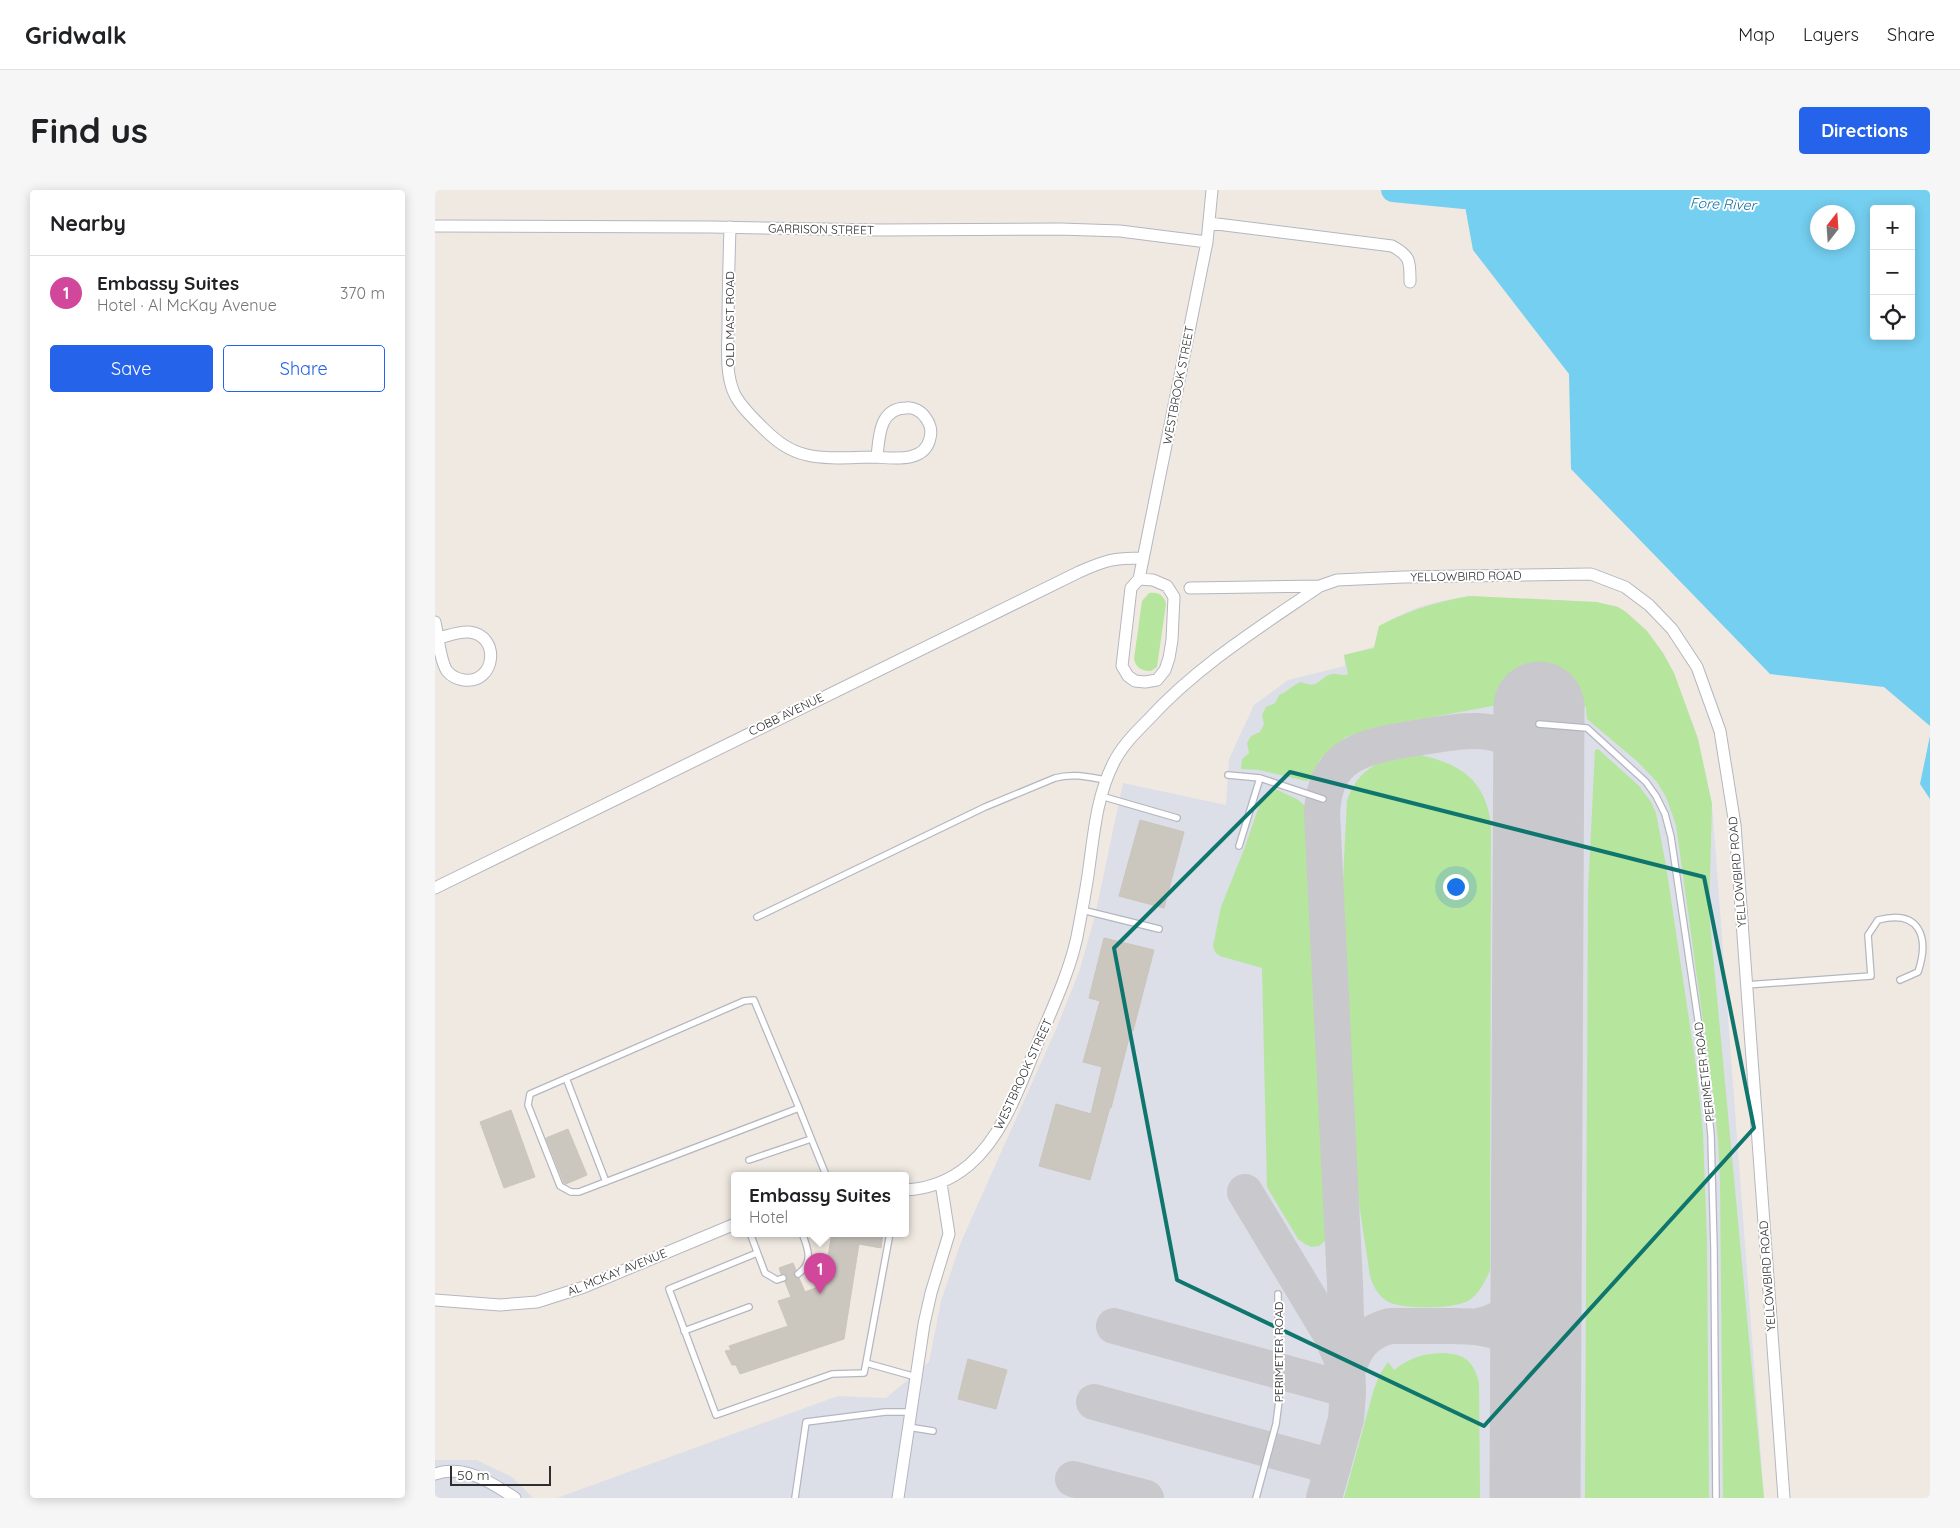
<!DOCTYPE html>
<html lang="en">
<head>
<meta charset="utf-8">
<style>
	body { margin:0; font-family:Quicksand,sans-serif; background:#f6f6f6; color:#202124 }
	.controls { position:absolute; right:15px; top:15px; display:grid; overflow:hidden; border-radius:5px; box-shadow:0 2px 12px #0003 }
	.controls button { width:45px; height:45px; display:grid; place-items:center; padding:0; border:0; border-bottom:1px solid #e0e0e0; background:#fff; color:#202124; font:25px sans-serif }
	.compass { position:absolute; left:1375px; top:15px; width:45px; height:45px; border-radius:50%; background:#fff; box-shadow:0 2px 12px #0003; rotate:17deg }
	.scale { position:absolute; left:15px; bottom:12px; width:101px; box-sizing:border-box; padding-left:5px; border:2px solid #2e2e2e; border-top:0; font-size:14px; line-height:18px; white-space:nowrap; color:#2e2e2e; -webkit-text-stroke:4px #fff; paint-order:stroke }
	.you { position:absolute; left:1020px; top:696px; width:18px; height:18px; margin:-12px; border:4px solid #fff; border-radius:50%; background:#1a73e8; box-shadow:0 0 0 8px #1a73e833 }
	.badge { display:grid; place-items:center; width:32px; height:32px; border-radius:50%; background:#2563eb; color:#fff; font-size:16px; font-weight:700 }
	.pin { position:absolute; translate:-50% -41px; filter:drop-shadow(0 1px 2px #0008) }
	.pin::after { content:''; position:absolute; top:26px; width:18px; height:15px; background:inherit; clip-path:polygon(0 0,100% 0,50% 100%) }
	.popup { position:absolute; left:296px; top:982px; width:178px; height:65px; box-sizing:border-box; display:grid; place-content:center; border-radius:5px; background:#fff; filter:drop-shadow(0 1px 4px #0005); font-size:16px; white-space:nowrap; color:#757577 }
	.popup b { font-size:19px; color:#202124 }
	.popup::after { content:''; position:absolute; left:50%; top:100%; margin-left:-10px; border:10px solid transparent; border-top-color:#fff }
	.list { margin:0; padding:0; list-style:none }
	h2 { display:flex; justify-content:space-between; align-items:center; height:65px; margin:0; padding:0 20px; font-size:21px }
	h2 small { font-size:16px; font-weight:400; color:#757577 }
	.list li { display:grid; grid-template-columns:32px 1fr auto; gap:15px; align-items:center; box-sizing:border-box; height:75px; padding:0 20px; border-top:1px solid #e0e0e0 }
	.list b { display:block; font-size:19px; white-space:nowrap }
	.list p { margin:0; font-size:16px; white-space:nowrap; color:#757577 }
	.list em { font-size:16px; font-style:normal; color:#757577 }
	.actions { display:flex; gap:10px; padding:15px 20px }
	.actions a { flex:1; padding:11px 0; border:1px solid #2563eb; border-radius:5px; text-align:center; font-size:18px; color:#2563eb }
	.actions .main { background:#2563eb; color:#fff }
	.icon { flex:none; width:28px; height:28px; fill:none; stroke:currentColor; stroke-width:2; stroke-linecap:round; stroke-linejoin:round }
	.map { position:relative; flex:none; width:1495px; height:1308px; overflow:hidden; border-radius:5px }
	header { display:flex; align-items:center; gap:30px; box-sizing:border-box; height:70px; padding:0 25px; background:#fff; border-bottom:1px solid #e0e0e0 }
	header strong { font-size:24px }
	nav { display:flex; gap:28px; margin-inline-start:auto; font-size:18px }
	.intro { display:flex; align-items:center; justify-content:space-between; box-sizing:border-box; height:120px; padding:0 30px }
	h1 { margin:0; font-size:35px }
	.button { padding:12px 22px; border-radius:5px; background:#2563eb; color:#fff; font-size:18px; font-weight:700 }
	main { display:flex; gap:30px; padding:0 30px }
	aside { flex:1; background:#fff; border-radius:5px; box-shadow:0 2px 12px #0003 }
	.map>svg:first-child { display:block }
	.airport { fill:#dcdee8 }
	.green { fill:#b6e59e }
	.water { fill:#75cff0; fill-rule:evenodd }
	.lines { fill:none; stroke-linecap:round; stroke-linejoin:round }
	.river { stroke:#75cff0; stroke-width:24 }
	.taxiway { stroke:#c9c8cc; stroke-width:36 }
	.runway { stroke:#c9c8cc; stroke-width:91 }
	.building { fill:#cbc7bf; stroke:#cbc5ba }
	.service-casing { stroke:#b4b7c1; stroke-width:8 }
	.minor-casing { stroke:#b4b7c1; stroke-width:13 }
	.service { stroke:#fff; stroke-width:5.5 }
	.minor { stroke:#fff; stroke-width:11 }
	.marked { fill:none; stroke:#0f766e; stroke-width:4; stroke-linejoin:round }
	.labels { text-anchor:middle; dominant-baseline:central; stroke-width:4; stroke-linejoin:round; paint-order:stroke }
	.street-label { font-size:12px; fill:#2e2e2e; stroke:#fff }
	.water-label { font-size:14px; font-style:italic; fill:#0d6fa3; stroke:#fff }
</style>
</head>
<body>
<header>
<strong>Gridwalk</strong>
<nav><a>Map</a><a>Layers</a><a>Share</a></nav>
</header>
<div class="intro"><h1>Find us</h1><a class="button">Directions</a></div>
<main>
<aside>
<h2>Nearby<small></small></h2>
<ul class="list">
<li><span class="badge" style="background:#d1479c">1</span><div><b>Embassy Suites</b><p>Hotel · Al McKay Avenue</p></div><em>370 m</em></li>
</ul>
<div class="actions"><a class="main">Save</a><a>Share</a></div>
</aside>
<div class="map">
<svg width="1495" height="1308" viewBox="0 0 1495 1308">
	<rect width="100%" height="100%" fill="#efe9e1"/>
	<!-- airport -->
	<path class="airport" d="M 1035,406 L 1161,412 L 1183,417 L 1191,422 L 1212,441 L 1228,463 L 1239,483 L 1263,549 L 1277,614 L 1329,1308 L 122,1308 L 403,1206 L 451,1208 L 494,1172 L 506,1111 L 526,1052 L 622,837 L 644,782 L 660,726 L 688,593 L 791,615 L 794,569 L 819,515 L 853,490 L 910,476 L 909,465 L 939,457 L 944,436 L 963,426 L 984,417 L 1007,411 Z
		M 0,1270 L 41,1270 L 77,1287 L 98,1308 L 0,1308 Z"/>
	<!-- green -->
	<path class="green" d="M 714,403 C 722,402 729,404 731,414 L 722,477 L 716,481 C 707,481 701,478 699,469 L 707,411 Z
		M 1035,406 L 1161,412 L 1183,417 L 1191,422 L 1212,441 L 1228,463 L 1239,483 L 1263,549 L 1277,614 L 1274,722 L 1329,1308 L 1288,1308 L 1285,992 L 1283,949 L 1276,889 L 1241,635 L 1231,607 L 1222,592 L 1203,572 L 1152,529 L 1151,517 L 1057,516 L 938,538 L 911,547 L 897,558 L 885,569 L 876,589 L 871,591 L 824,580 L 806,579 L 807,569 L 814,563 L 812,553 L 816,546 L 825,542 L 829,534 L 827,525 L 831,517 L 840,513 L 844,505 C 853,502 857,495 866,492 C 885,500 882,488 897,484 C 903,483 907,487 913,484 L 909,465 L 939,458 L 944,436 C 975,420 1001,412 1035,406 Z
		M 1163,559 L 1204,596 L 1216,612 L 1221,623 L 1231,676 L 1261,876 L 1268,942 L 1272,1051 L 1274,1308 L 1150,1308 L 1153,703 L 1160,560 Z
		M 980,564 C 1023,572 1051,589 1056,635 L 1055,1080 C 1050,1092 1044,1104 1033,1111 C 1018,1119 971,1119 956,1113 C 945,1109 938,1097 935,1086 L 920,987 L 907,709 L 912,611 C 924,576 947,569 980,564 Z
		M 840,599 L 862,609 L 871,617 L 892,1034 L 893,1044 L 890,1051 L 884,1056 L 876,1057 L 870,1054 L 863,1049 L 832,997 L 827,778 L 785,766 L 780,762 L 778,756 L 786,717 L 810,657 L 825,613 L 831,604 Z
		M 1008,1163 C 1030,1164 1038,1171 1044,1192 L 1045,1308 L 909,1308 L 939,1199 L 945,1184 L 953,1172 L 959,1180 C 977,1167 986,1164 1008,1163 Z"/>
	<!-- water -->
	<path class="water" d="M 1027,0 L 1495,0 L 1495,536 L 1449,497 L 1335,484 L 1136,279 L 1134,184 L 1038,60 ZM 1439,19 L 1476,19 L 1476,146 L 1439,146 ZM 1382,22 L 1412,22 L 1412,52 L 1382,52 Z
		M 1495,546 L 1495,609 L 1485,594 Z"/>
	<g class="lines">
		<!-- river -->
		<path class="river" d="M 958,0 L 1029,7 L 1064,0"/>
		<!-- taxiway -->
		<path class="taxiway" d="M 810,1002 L 895,1143 L 908,1172
			M 679,1136 L 913,1200
			M 1044,1136 C 1082,1127 1093,1107 1102,1071
			M 913,1179 C 920,1156 931,1142 955,1136 C 975,1136 996,1136 1016,1136 C 1068,1136 1085,1145 1100,1195
			M 659,1212 L 898,1277
			M 638,1289 L 711,1308
			M 889,1308 L 911,1229 L 913,1203 L 910,1094 L 887,623 C 890,558 936,556 987,547 C 1052,536 1091,532 1103,609"/>
		<!-- runway -->
		<path class="runway" d="M 1100,1308 L 1104,517"/>
	</g>
	<!-- building -->
	<path class="building" d="M 705,630 L 749,642 L 729,718 L 684,706 Z
		M 669,748 L 719,760 L 698,841 L 696,840 L 676,918 L 675,917 L 655,990 L 604,976 L 621,914 L 656,924 L 667,877 L 648,872 L 665,811 L 654,808 Z
		M 76,920 L 100,987 L 69,998 L 45,932 Z
		M 133,939 L 152,985 L 131,994 L 129,993 L 111,948 Z
		M 397,1043 L 448,1043 L 446,1058 L 424,1054 L 409,1149 L 305,1184 L 301,1175 L 297,1175 L 290,1161 L 296,1160 L 294,1156 L 353,1136 L 343,1111 L 356,1107 L 350,1092 L 352,1089 L 352,1086 L 346,1084 L 344,1078 L 358,1073 L 361,1080 L 359,1085 L 361,1088 L 364,1088 L 370,1102 L 388,1095 Z
		M 533,1169 L 572,1180 L 561,1219 L 523,1209 Z"/>
	<g class="lines">
		<!-- service casing -->
		<g class="service-casing">
			<path id="service" d="M 1104,534 L 1152,538 L 1211,592 L 1221,606 L 1230,624 L 1236,647 L 1266,850 L 1276,945 L 1279,1059 L 1281,1308
				M 793,585 L 825,588 L 888,609
				M 666,606 L 742,628
				M 804,656 L 825,588
				M 647,720 L 724,739
				M 322,727 L 550,617 L 620,588 C 638,583 653,587 671,590
				M 1311,795 L 1436,786 L 1433,745 L 1443,730 C 1484,719 1495,746 1483,782 L 1465,790
				M 131,888 L 171,992
				M 364,918 L 144,1002 L 136,1002 L 125,996 L 93,915 L 95,904 L 309,811 L 319,810 L 364,918 C 373,941 382,963 391,985
				M 314,970 L 376,949
				M 315,1043 L 330,1083 L 342,1090 L 348,1088
				M 322,1063 L 234,1099 L 281,1225 L 397,1184 L 429,1183 L 431,1173 L 481,1187
				M 363,1084 C 379,1073 373,1058 367,1043
				M 249,1141 L 314,1117
				M 431,1173 L 455,1043
				M 473,1237 L 498,1241
				M 360,1308 L 371,1232 L 450,1222 L 475,1222
				M 821,1308 L 841,1234 L 844,1211 L 843,1104"/>
		</g>
		<!-- minor casing -->
		<g class="minor-casing">
			<path id="minor" d="M 774,33 L 957,56 C 976,66 975,72 975,92
				M 0,36 L 275,37 L 445,40 L 625,39 L 685,41 L 772,52
				M 295,37 C 294,70 293,103 293,136 C 293,157 290,182 299,203 C 305,216 318,228 328,238 C 341,251 354,261 372,265 C 393,270 418,267 440,267 C 459,268 490,273 495,248 C 497,241 495,233 490,227 C 486,221 478,217 471,218 C 444,218 444,248 442,267
				M 704,389 L 718,390 L 732,396 L 739,407 L 737,450 L 734,468 L 730,480 L 722,490 L 710,492 L 700,491 L 693,486 L 687,476 L 696,398 L 704,389 L 772,52 L 777,0
				M 755,398 L 885,396
				M 0,432 C 3,445 5,471 12,481 C 16,486 22,489 29,490 C 61,494 66,445 34,442 C 24,441 13,446 3,448
				M 0,698 L 644,382 C 671,370 678,368 708,368
				M 470,1000 C 493,999 516,990 534,975 C 570,944 586,892 604,850 C 618,817 634,783 642,747 C 646,725 651,701 654,678 C 659,642 662,605 679,572 C 687,556 700,543 713,530 C 762,476 825,437 885,396 L 902,390 L 969,387 L 1156,384 L 1190,397 L 1214,415 L 1237,439 L 1262,477 L 1285,541 L 1300,635 L 1349,1308
				M 0,1110 L 65,1115 L 102,1112 L 149,1097 L 300,1034
				M 0,1284 C 29,1274 57,1293 80,1308
				M 463,1308 L 489,1134 L 496,1103 L 514,1044 L 506,993"/>
		</g>
		<!-- service -->
		<use href="#service" class="service"/>
		<!-- minor -->
		<use href="#minor" class="minor"/>
	</g>
	<!-- marked area -->
	<path class="marked" d="M 855,582 L 1269,687 L 1319,938 L 1049,1236 L 742,1090 L 679,758 Z"/>
	<g class="labels">
		<!-- street labels -->
		<g class="street-label">
			<text transform="translate(386 39) rotate(1)">GARRISON STREET</text>
			<text transform="translate(294 129) rotate(-90)">OLD MAST ROAD</text>
			<text transform="translate(743 195) rotate(-79)">WESTBROOK STREET</text>
			<text transform="translate(1031 386) rotate(-1)">YELLOWBIRD ROAD</text>
			<text transform="translate(351 524) rotate(-26)">COBB AVENUE</text>
			<text transform="translate(1302 682) rotate(-95)">YELLOWBIRD ROAD</text>
			<text transform="translate(1269 882) rotate(-97)">PERIMETER ROAD</text>
			<text transform="translate(588 884) rotate(-65)">WESTBROOK STREET</text>
			<text transform="translate(182 1082) rotate(-22)">AL MCKAY AVENUE</text>
			<text transform="translate(1332 1086) rotate(-94)">YELLOWBIRD ROAD</text>
			<text transform="translate(843 1162) rotate(-90)">PERIMETER ROAD</text>
		</g>
		<!-- water labels -->
		<g class="water-label">
			<text transform="translate(1288 14) rotate(2)">Fore River</text>
		</g>
	</g>
</svg>
<div class="controls">
<button>+</button>
<button>−</button>
<button><svg class="icon" aria-label="locate" viewBox="0 0 24 24"><circle cx="12" cy="12" r="6"/><path d="M12 2v4M12 18v4M2 12h4M18 12h4"/></svg></button>
</div>
<svg class="compass" viewBox="-18 -18 36 36"><path d="M0-13l5 13h-10z" fill="#e53935"/><path d="M0 13l5-13h-10z" fill="#757577"/></svg>
<div class="scale">50 m</div>
<div class="you"></div>
<div class="pin badge" style="left:385px;top:1104px;background:#d1479c">1</div>
<div class="popup"><b>Embassy Suites</b>Hotel</div>
</div>
</main>
</body>
</html>
